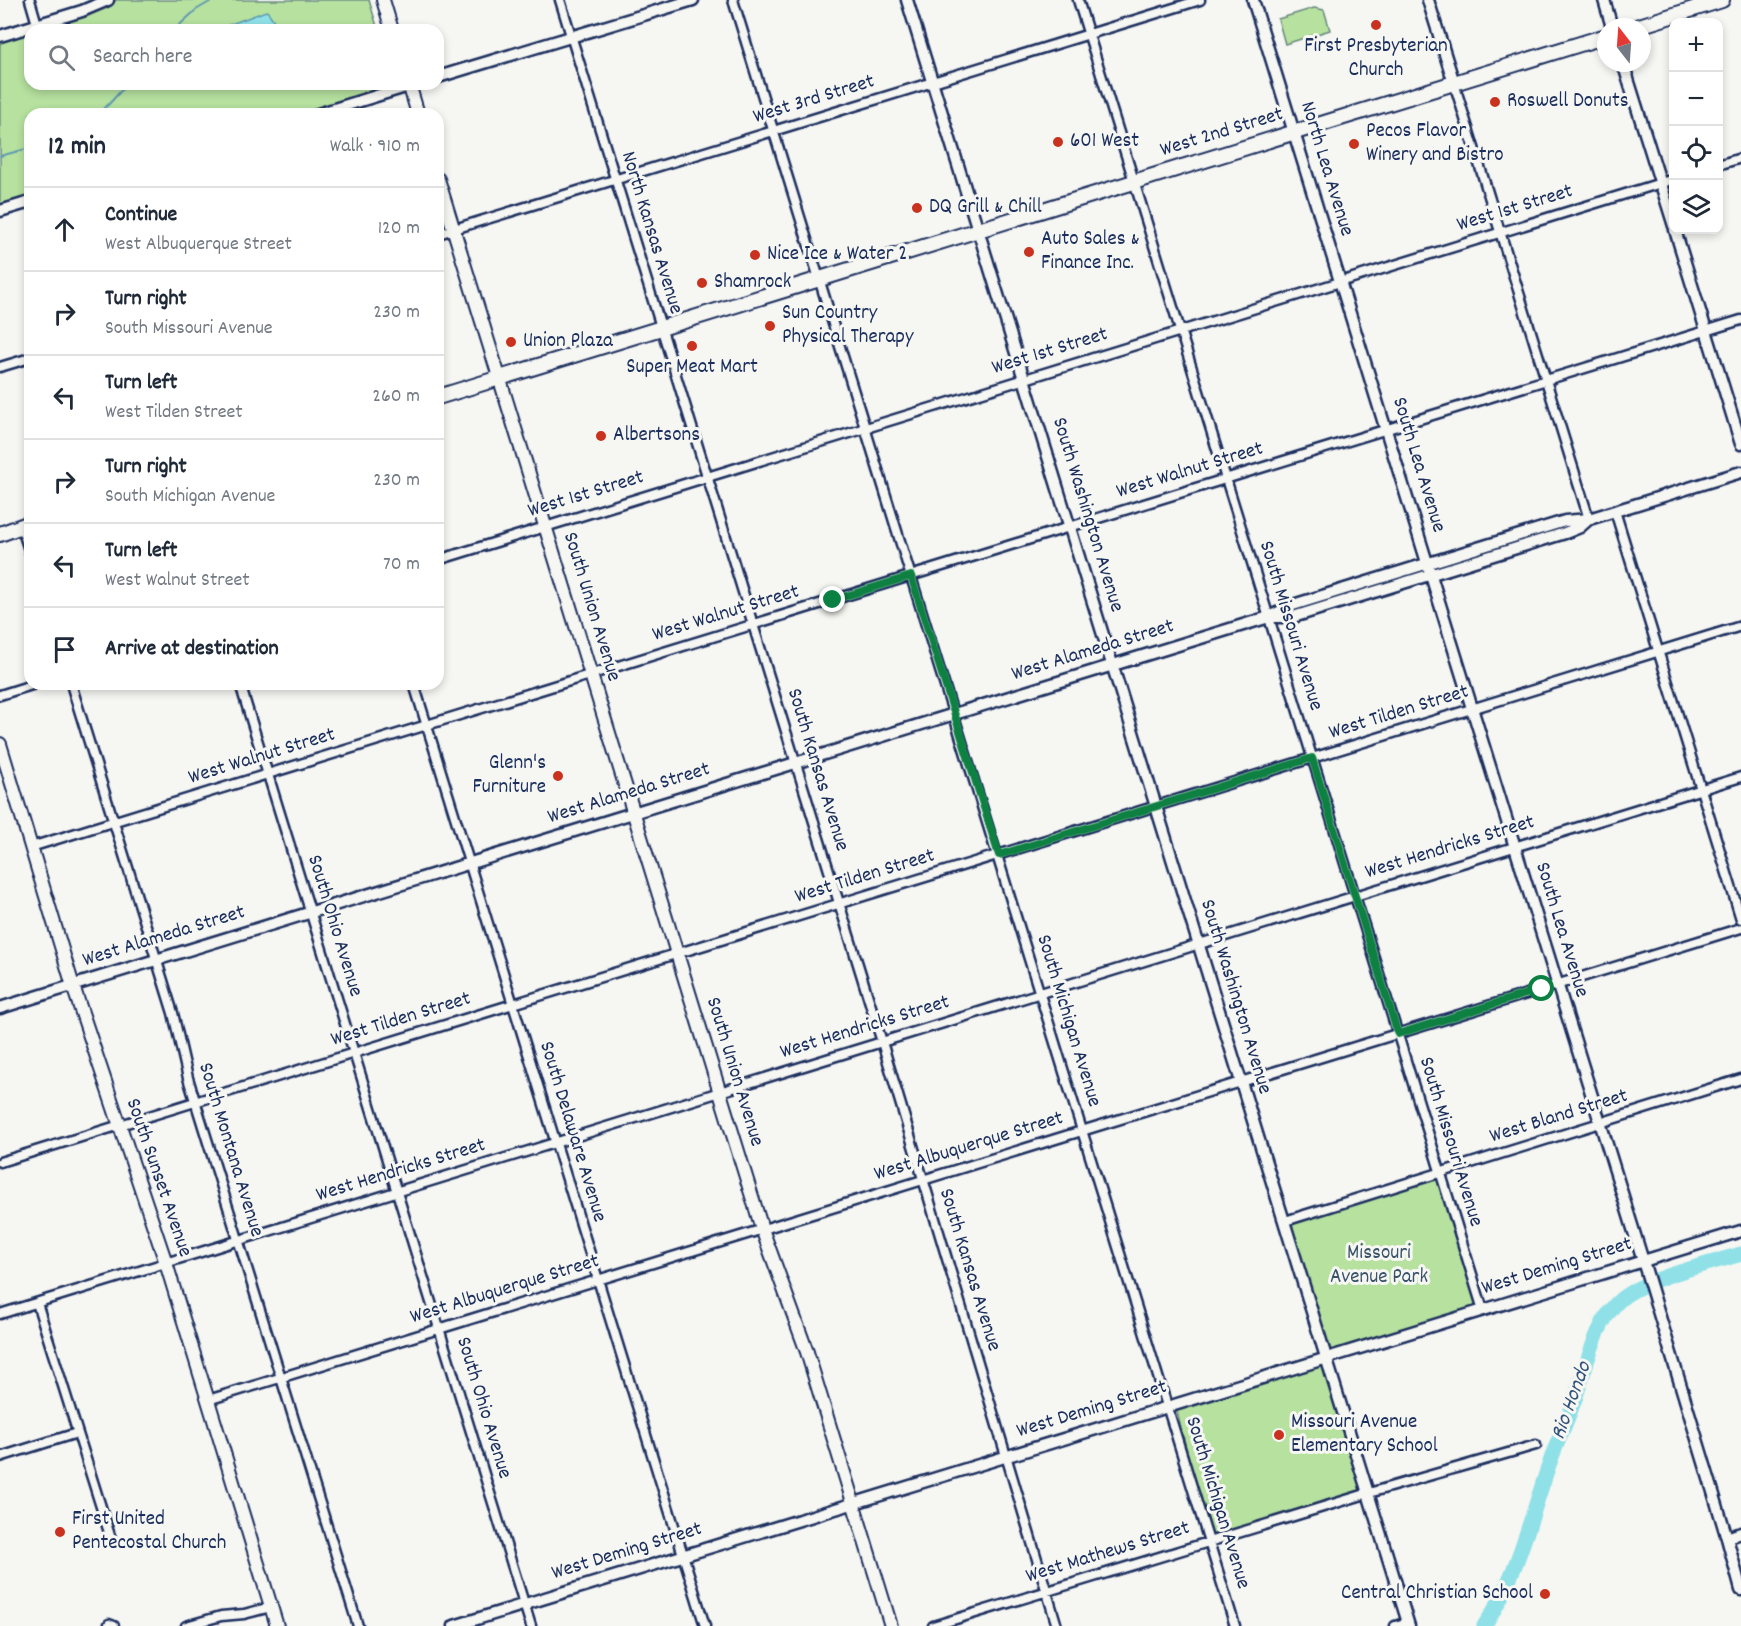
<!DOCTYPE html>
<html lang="en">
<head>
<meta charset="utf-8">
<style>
	body { margin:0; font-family:Dekko,sans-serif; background:#f2f2f3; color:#1f2937 }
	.controls { position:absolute; right:18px; top:18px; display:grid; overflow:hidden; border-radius:12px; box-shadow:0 3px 9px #0003 }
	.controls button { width:54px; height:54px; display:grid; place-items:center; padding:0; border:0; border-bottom:2px solid #e0e1e3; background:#fff; color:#1f2937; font:30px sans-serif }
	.compass { position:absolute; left:1597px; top:18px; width:54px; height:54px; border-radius:50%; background:#fff; box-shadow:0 3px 9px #0003; rotate:343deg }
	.stop { position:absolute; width:18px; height:18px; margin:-14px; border:4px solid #0b8043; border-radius:50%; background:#fff }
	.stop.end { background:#0b8043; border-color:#fff; box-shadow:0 2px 6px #0008 }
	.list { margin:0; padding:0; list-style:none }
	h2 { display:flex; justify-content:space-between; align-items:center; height:78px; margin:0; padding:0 24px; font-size:26px }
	h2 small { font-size:20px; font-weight:400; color:#747a83 }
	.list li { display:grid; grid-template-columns:39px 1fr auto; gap:18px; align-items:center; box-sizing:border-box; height:84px; padding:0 24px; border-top:2px solid #e0e1e3 }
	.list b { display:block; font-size:22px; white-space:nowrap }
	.list p { margin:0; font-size:20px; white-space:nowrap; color:#747a83 }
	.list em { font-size:20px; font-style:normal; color:#747a83 }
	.icon { flex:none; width:33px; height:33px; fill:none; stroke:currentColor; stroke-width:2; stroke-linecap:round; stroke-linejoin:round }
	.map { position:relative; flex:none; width:1741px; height:1626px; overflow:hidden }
	.search { position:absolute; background:#fff; box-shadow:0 3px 9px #0003; left:24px; top:24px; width:420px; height:66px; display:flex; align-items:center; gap:15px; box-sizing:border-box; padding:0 21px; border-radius:18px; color:#747a83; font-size:22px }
	.panel { position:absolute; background:#fff; box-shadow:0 3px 9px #0003; left:24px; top:108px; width:420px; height:582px; border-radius:18px }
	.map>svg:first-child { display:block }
	.green { fill:#b6e19f; stroke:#68887e; stroke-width:1.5 }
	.water { fill:#8fe1e7; stroke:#619ab0; stroke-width:1.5 }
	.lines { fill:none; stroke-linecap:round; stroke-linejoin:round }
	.stream { stroke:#619ab0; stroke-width:2 }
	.river { stroke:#8fe1e7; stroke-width:15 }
	.minor-casing { stroke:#1b2f5e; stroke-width:13 }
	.tertiary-casing { stroke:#1b2f5e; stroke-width:15 }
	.secondary-casing { stroke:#1b2f5e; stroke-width:16 }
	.primary-casing { stroke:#1b2f5e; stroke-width:18 }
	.minor { stroke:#f6f6f2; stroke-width:8 }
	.tertiary { stroke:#f6f6f2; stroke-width:10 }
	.secondary { stroke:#f6f6f2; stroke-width:12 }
	.primary { stroke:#f6f6f2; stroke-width:14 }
	.route { stroke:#0b8043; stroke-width:8 }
	.poi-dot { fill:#c8321e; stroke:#f6f6f2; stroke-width:2 }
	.labels { text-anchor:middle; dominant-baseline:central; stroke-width:6; stroke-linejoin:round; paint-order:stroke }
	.poi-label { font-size:21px; fill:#1b2f5e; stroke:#f6f6f2; text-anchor:start }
	.street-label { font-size:21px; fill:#1b2f5e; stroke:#f6f6f2 }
	.park-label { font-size:21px; fill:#3a536b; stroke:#f6f6f2 }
	.water-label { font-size:22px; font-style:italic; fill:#325379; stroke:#f6f6f2 }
</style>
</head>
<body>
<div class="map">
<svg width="1741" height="1626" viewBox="0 0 1741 1626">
	<rect width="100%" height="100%" fill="#f6f6f2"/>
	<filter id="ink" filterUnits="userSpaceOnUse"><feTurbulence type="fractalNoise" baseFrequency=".0167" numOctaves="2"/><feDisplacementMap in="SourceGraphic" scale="12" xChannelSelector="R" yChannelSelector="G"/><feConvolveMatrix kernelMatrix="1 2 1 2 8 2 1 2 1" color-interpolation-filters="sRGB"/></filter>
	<g filter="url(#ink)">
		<!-- green -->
		<path class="green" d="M 108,0 L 369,0 L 378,30 L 30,30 L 30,84 L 395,84 L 397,90 L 318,114 L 30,114 L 30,202 L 0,211 L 0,36 Z
			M 1314,8 L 1324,10 L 1330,30 L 1285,44 L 1278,19 Z
			M 1440,1172 L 1483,1310 L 1327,1357 L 1285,1221 Z
			M 1324,1362 L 1363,1490 L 1209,1538 L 1177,1412 L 1169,1410 Z"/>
		<!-- water -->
		<path class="water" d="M 266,11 L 268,12 L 276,24 L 270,30 L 215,30 Z"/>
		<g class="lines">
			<!-- stream -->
			<path class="stream" d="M 174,30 L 196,10 L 213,0
				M 97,114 L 109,104 L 127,84
				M 0,156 L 30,148"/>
			<!-- river -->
			<path class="river" d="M 1484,1626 C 1515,1583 1531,1516 1549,1465 C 1557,1441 1569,1418 1577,1393 C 1587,1364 1597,1319 1621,1299 C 1646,1278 1709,1264 1741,1254"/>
			<!-- minor casing -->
			<g class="minor-casing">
				<path id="minor" d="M 30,0 L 37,24
					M 560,0 L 882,1042 L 1057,1626
					M 733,0 L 1235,1626
					M 1078,0 L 1483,1310
					M 1454,83 L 1589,519
					M 1718,165 L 1741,158
					M 438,234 L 1200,0
					M 0,367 L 30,358
					M 1615,511 L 1741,919
					M 21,526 L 30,553
					M 438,560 L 1674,179
					M 71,684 L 173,1013 L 188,1078 L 358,1626
					M 240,684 L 531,1626
					M 414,684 L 705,1626
					M 0,695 L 35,684
					M 31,847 L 1741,320
					M 0,1162 L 1741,626
					M 1285,1221 L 1741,1079
					M 37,1303 L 112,1542
					M 0,1314 L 1741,777
					M 208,1400 L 1741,928
					M 0,1457 L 77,1433
					M 109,1624 L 114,1626
					M 186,1626 L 221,1616 L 244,1614 L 271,1607
					M 933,1626 L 1369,1493 L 1536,1445
					M 1395,1626 L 1408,1622"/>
			</g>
			<!-- tertiary casing -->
			<g class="tertiary-casing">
				<path id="tertiary" d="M 907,0 L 1409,1626
					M 1253,0 L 1643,1261 L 1727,1538 L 1741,1590
					M 1428,0 L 1454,83
					M 1604,0 L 1612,27
					M 0,36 L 82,11 L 108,0
					M 1623,63 L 1674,226
					M 438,77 L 693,0
					M 318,114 L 415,84
					M 0,211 L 30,202
					M 1675,230 L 1741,444
					M 1269,617 L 1293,617 L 1565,533 L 1580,527 L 1589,519
					M 0,1008 L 1269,617 L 1293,605 L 1565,521 L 1589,519 L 1741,472
					M 1727,1538 L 1741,1533
					M 454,1626 L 1741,1231"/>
			</g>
			<!-- secondary casing -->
			<g class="secondary-casing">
				<path id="secondary" d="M 383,0 L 392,30
					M 409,84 L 418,114
					M 438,179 L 762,1229 L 807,1352 L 891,1626
					M 0,744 L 73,986 L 166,1263 L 277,1626"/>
			</g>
			<!-- primary casing -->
			<g class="primary-casing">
				<path id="primary" d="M 1636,27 L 1722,0
					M 438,397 L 1606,36
					M 0,534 L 30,523"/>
			</g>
			<!-- minor -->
			<use href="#minor" class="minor"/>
			<!-- tertiary -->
			<use href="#tertiary" class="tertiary"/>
			<!-- secondary -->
			<use href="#secondary" class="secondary"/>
			<!-- primary -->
			<use href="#primary" class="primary"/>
		</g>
	</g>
	<g class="lines" filter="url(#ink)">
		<!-- route -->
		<path class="route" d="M 833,600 L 911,576 L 999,855 L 1312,758 L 1398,1034 L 1542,989"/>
	</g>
	<!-- markers -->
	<g class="poi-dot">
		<circle cx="1376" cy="25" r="6"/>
		<circle cx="1495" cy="102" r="6"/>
		<circle cx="1058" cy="142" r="6"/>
		<circle cx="1354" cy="144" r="6"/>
		<circle cx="917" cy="208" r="6"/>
		<circle cx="1029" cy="252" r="6"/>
		<circle cx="755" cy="255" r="6"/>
		<circle cx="702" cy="283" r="6"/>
		<circle cx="770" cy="326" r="6"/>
		<circle cx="511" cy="342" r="6"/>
		<circle cx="692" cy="346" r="6"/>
		<circle cx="601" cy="436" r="6"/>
		<circle cx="558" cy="776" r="6"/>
		<circle cx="1279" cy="1435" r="6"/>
		<circle cx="60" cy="1532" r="6"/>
		<circle cx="1545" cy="1594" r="6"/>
	</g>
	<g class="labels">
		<!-- poi labels -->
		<g class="poi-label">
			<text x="1376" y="47" text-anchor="middle">First Presbyterian<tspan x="1376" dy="24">Church</tspan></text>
			<text x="1507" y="102">Roswell Donuts</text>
			<text x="1366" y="132">Pecos Flavor<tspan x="1366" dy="24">Winery and Bistro</tspan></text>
			<text x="1070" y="142">601 West</text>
			<text x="929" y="208">DQ Grill &amp; Chill</text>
			<text x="1041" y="240">Auto Sales &amp;<tspan x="1041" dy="24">Finance Inc.</tspan></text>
			<text x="767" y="255">Nice Ice &amp; Water 2</text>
			<text x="714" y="283">Shamrock</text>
			<text x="782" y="314">Sun Country<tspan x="782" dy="24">Physical Therapy</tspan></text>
			<text x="523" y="342">Union Plaza</text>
			<text x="692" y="368" text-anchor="middle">Super Meat Mart</text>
			<text x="613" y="436">Albertsons</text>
			<text x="546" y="764" text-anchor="end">Glenn's<tspan x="546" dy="24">Furniture</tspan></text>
			<text x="1291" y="1423">Missouri Avenue<tspan x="1291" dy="24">Elementary School</tspan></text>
			<text x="72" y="1520">First United<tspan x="72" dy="24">Pentecostal Church</tspan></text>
			<text x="1533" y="1594" text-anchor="end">Central Christian School</text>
		</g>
		<!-- street labels -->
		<g class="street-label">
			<text transform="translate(814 100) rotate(-17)">West 3rd Street</text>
			<text transform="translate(1222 133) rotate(-17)">West 2nd Street</text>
			<text transform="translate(1326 169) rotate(73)">North Lea Avenue</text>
			<text transform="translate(1515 209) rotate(-17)">West 1st Street</text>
			<text transform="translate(651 233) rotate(73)">North Kansas Avenue</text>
			<text transform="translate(1050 352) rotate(-17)">West 1st Street</text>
			<text transform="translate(1418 465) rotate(73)">South Lea Avenue</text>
			<text transform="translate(1190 471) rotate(-17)">West Walnut Street</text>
			<text transform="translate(586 495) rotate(-17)">West 1st Street</text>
			<text transform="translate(1087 515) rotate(73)">South Washington Avenue</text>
			<text transform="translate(591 607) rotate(73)">South Union Avenue</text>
			<text transform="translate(726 614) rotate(-17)">West Walnut Street</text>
			<text transform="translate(1290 626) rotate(73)">South Missouri Avenue</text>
			<text transform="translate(1093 651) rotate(-17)">West Alameda Street</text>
			<text transform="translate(1399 713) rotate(-17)">West Tilden Street</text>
			<text transform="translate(262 757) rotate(-17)">West Walnut Street</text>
			<text transform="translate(817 770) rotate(73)">South Kansas Avenue</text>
			<text transform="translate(629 794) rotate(-17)">West Alameda Street</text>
			<text transform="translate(1450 848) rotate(-17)">West Hendricks Street</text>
			<text transform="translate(865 877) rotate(-17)">West Tilden Street</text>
			<text transform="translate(334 926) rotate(73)">South Ohio Avenue</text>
			<text transform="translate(1561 930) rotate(73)">South Lea Avenue</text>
			<text transform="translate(164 937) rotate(-17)">West Alameda Street</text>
			<text transform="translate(1235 997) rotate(73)">South Washington Avenue</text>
			<text transform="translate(401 1020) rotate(-17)">West Tilden Street</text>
			<text transform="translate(1068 1021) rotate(73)">South Michigan Avenue</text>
			<text transform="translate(865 1028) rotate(-17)">West Hendricks Street</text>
			<text transform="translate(734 1072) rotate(73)">South Union Avenue</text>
			<text transform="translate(1559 1117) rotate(-17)">West Bland Street</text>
			<text transform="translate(572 1132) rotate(73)">South Delaware Avenue</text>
			<text transform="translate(1450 1142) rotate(73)">South Missouri Avenue</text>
			<text transform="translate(969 1147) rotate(-17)">West Albuquerque Street</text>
			<text transform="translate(230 1150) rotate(73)">South Montana Avenue</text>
			<text transform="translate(401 1171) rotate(-17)">West Hendricks Street</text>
			<text transform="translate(158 1178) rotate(71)">South Sunset Avenue</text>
			<text transform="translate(1557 1267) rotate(-17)">West Deming Street</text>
			<text transform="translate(969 1270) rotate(73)">South Kansas Avenue</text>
			<text transform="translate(505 1290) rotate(-17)">West Albuquerque Street</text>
			<text transform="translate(483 1408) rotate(73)">South Ohio Avenue</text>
			<text transform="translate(1092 1410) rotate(-17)">West Deming Street</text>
			<text transform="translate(1217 1503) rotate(73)">South Michigan Avenue</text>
			<text transform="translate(627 1552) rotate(-17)">West Deming Street</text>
			<text transform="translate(1108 1553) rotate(-17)">West Mathews Street</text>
		</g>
		<!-- park labels -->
		<g class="park-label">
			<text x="1379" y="1254">Missouri<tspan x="1379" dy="24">Avenue Park</tspan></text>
		</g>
		<!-- water labels -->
		<g class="water-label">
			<text transform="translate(1572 1401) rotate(-70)">Rio Hondo</text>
		</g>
	</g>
</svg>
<div class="controls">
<button>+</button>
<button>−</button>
<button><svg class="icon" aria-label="locate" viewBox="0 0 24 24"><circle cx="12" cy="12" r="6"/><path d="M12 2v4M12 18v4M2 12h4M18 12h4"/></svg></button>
<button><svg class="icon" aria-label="layers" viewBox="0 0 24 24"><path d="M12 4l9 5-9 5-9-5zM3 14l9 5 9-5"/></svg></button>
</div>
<svg class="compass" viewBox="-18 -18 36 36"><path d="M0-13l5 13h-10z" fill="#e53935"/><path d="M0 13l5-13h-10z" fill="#747a83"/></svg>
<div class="stop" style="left:1542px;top:989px"></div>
<div class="stop end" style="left:833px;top:600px"></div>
<div class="search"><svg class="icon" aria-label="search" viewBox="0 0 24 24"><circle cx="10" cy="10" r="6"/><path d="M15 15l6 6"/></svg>Search here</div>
<section class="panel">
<h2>12 min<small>Walk · 910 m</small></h2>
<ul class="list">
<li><svg class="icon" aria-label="ahead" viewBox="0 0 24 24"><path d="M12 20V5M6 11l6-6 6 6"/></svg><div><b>Continue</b><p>West Albuquerque Street</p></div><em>120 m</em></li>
<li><svg class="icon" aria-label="right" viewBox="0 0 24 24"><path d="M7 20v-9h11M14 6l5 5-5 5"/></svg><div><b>Turn right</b><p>South Missouri Avenue</p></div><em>230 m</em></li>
<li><svg class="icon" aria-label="left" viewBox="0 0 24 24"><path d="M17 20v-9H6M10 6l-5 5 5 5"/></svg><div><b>Turn left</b><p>West Tilden Street</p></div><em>260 m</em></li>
<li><svg class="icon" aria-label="right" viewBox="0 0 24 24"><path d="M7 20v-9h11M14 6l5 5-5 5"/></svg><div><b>Turn right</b><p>South Michigan Avenue</p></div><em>230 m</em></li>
<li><svg class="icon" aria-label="left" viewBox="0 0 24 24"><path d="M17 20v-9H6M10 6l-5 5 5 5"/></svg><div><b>Turn left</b><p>West Walnut Street</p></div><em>70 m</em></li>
<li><svg class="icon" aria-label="arrive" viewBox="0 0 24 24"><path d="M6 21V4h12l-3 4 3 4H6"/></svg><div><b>Arrive at destination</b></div></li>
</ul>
</section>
</div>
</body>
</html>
